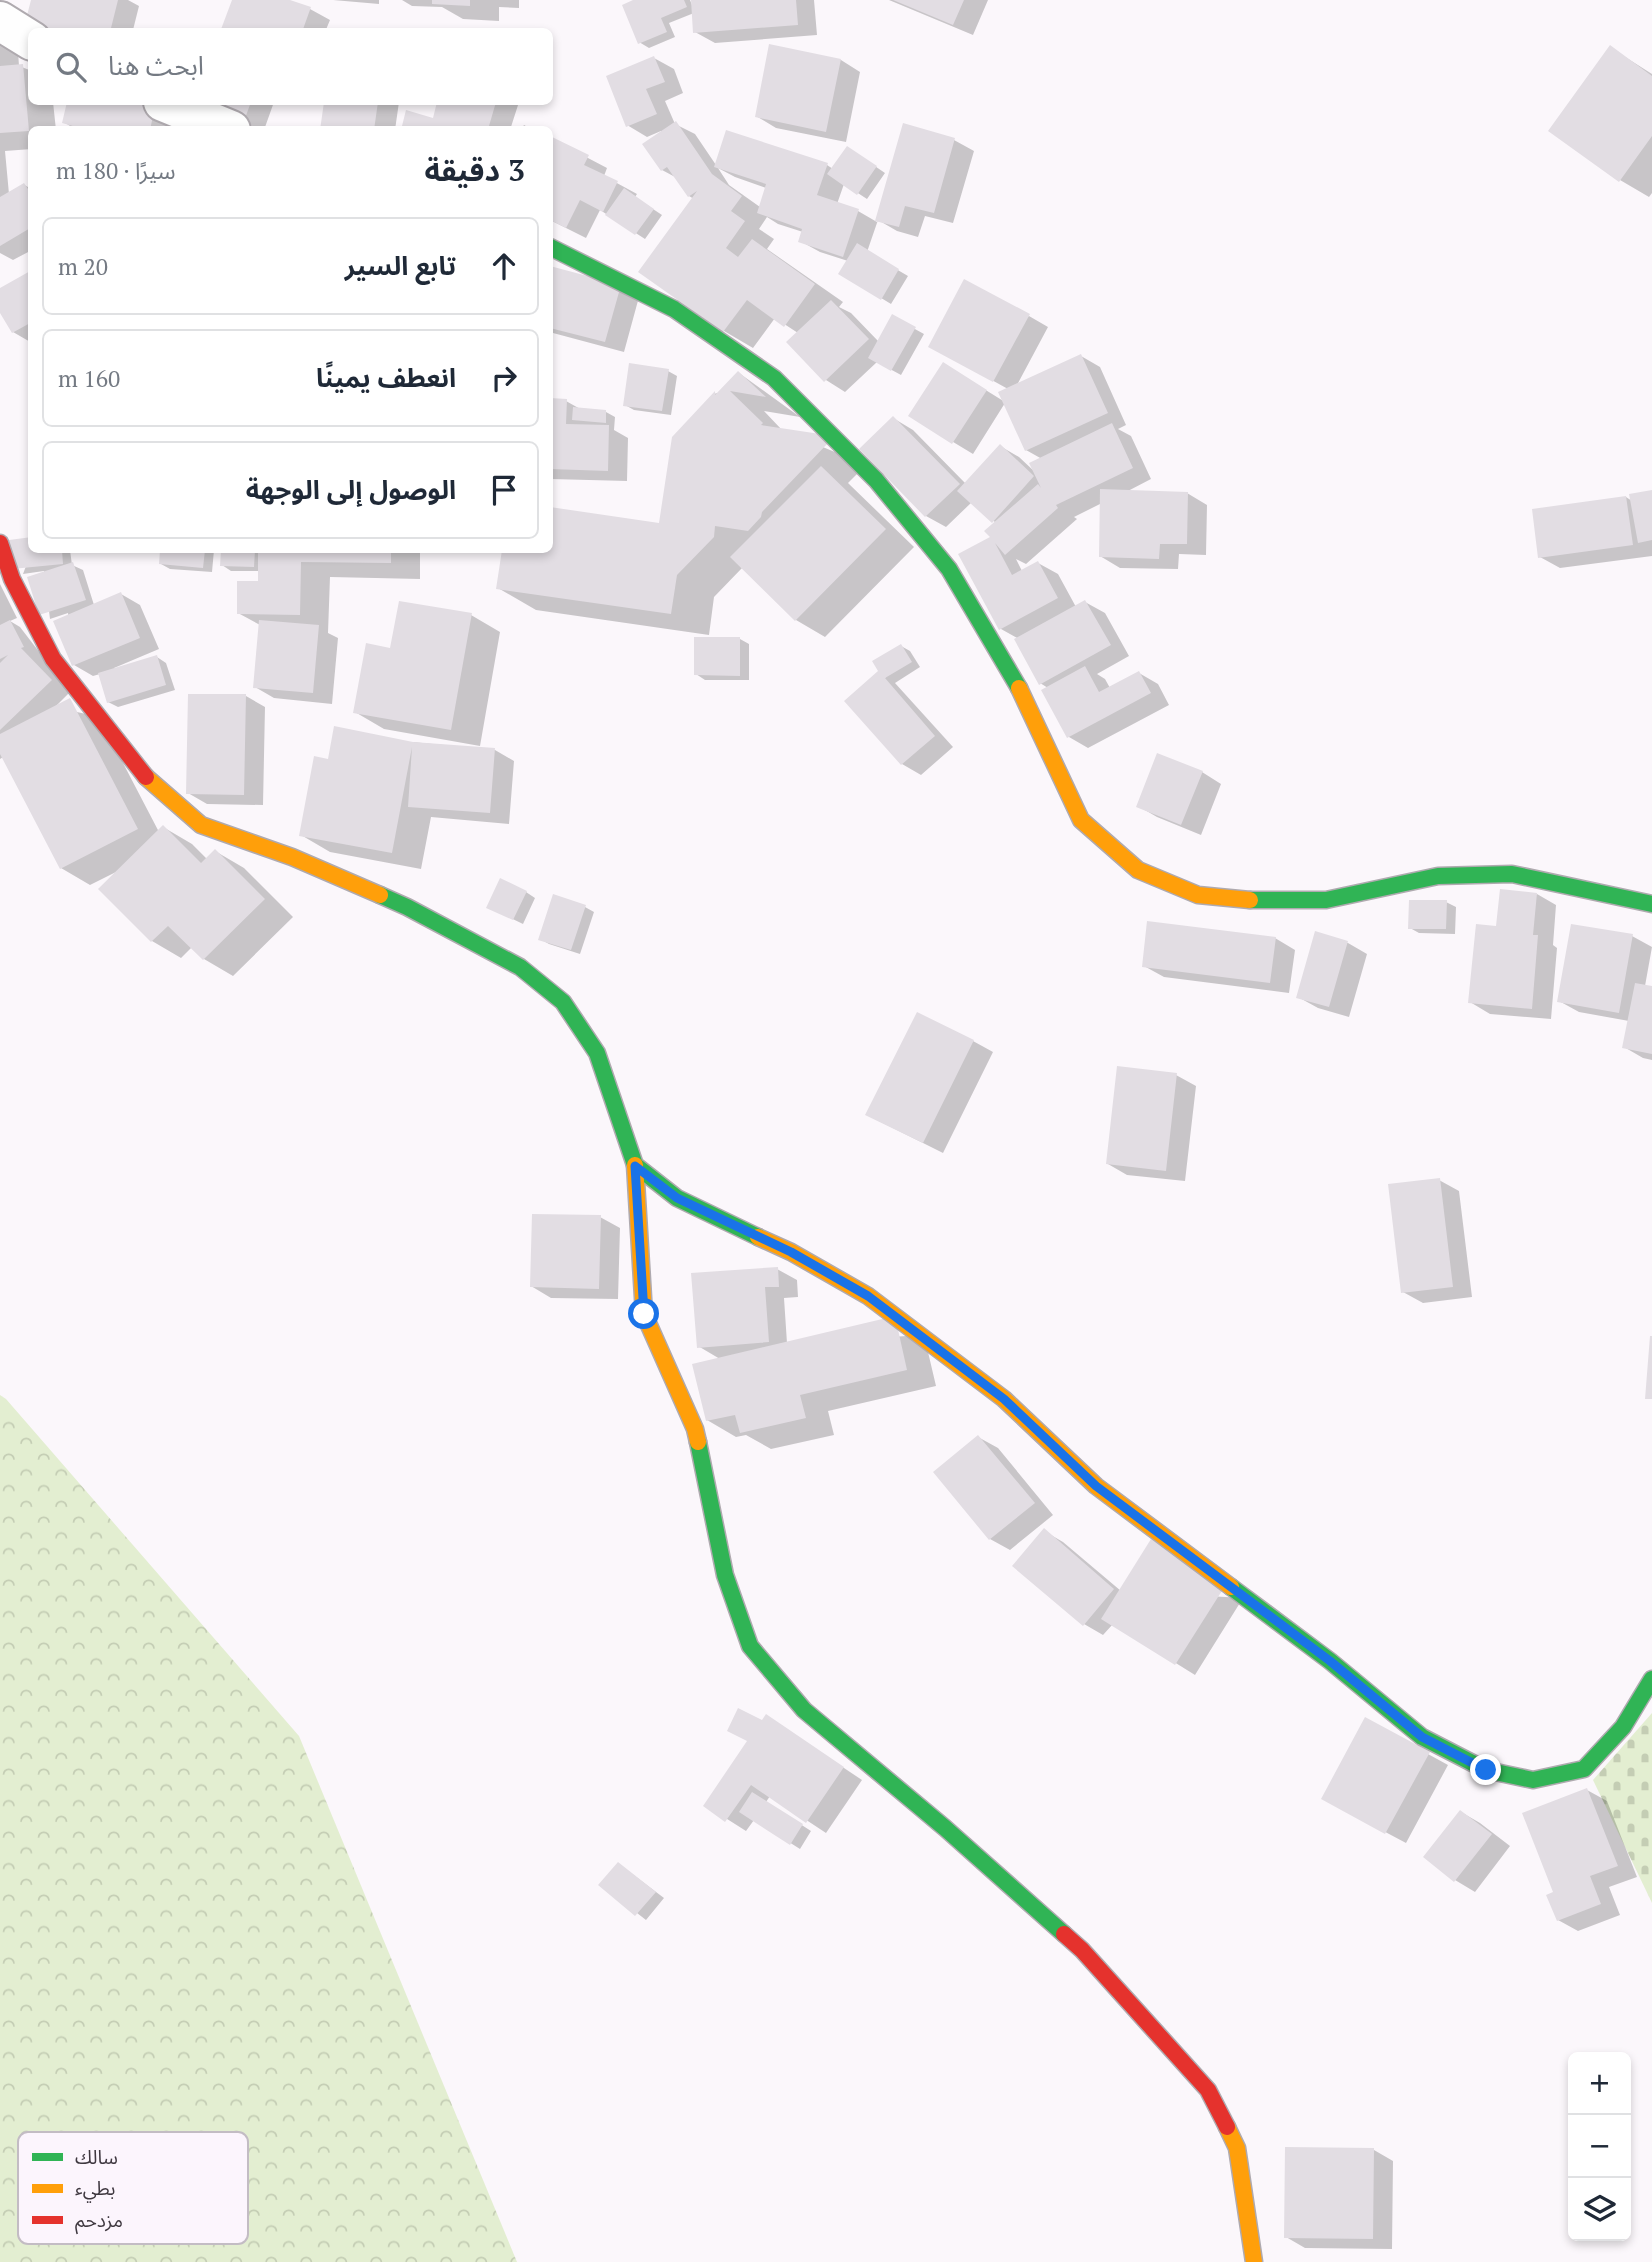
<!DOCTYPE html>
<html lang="ar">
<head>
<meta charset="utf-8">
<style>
	body { margin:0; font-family:"PT Serif","Noto Sans Arabic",serif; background:#f2f2f3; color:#1f2937; direction:rtl }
	.controls { position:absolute; right:21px; bottom:21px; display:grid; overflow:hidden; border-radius:10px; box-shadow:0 4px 10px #0003 }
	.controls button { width:63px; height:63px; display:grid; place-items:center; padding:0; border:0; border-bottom:2px solid #e0e1e3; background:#fff; color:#1f2937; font:35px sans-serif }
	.stop { position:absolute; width:21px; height:21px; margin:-16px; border:5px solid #1a73e8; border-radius:50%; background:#fff }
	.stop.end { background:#1a73e8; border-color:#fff; box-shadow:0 2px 7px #0008 }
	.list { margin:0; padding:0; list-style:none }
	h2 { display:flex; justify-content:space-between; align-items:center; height:91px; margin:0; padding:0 28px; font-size:30px }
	h2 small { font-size:23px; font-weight:400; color:#747a83 }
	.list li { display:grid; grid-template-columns:46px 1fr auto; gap:21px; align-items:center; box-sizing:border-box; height:98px; margin:0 14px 14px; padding:0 14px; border:2px solid #e0e1e3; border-radius:10px }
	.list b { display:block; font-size:26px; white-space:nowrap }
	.list em { font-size:23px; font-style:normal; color:#747a83 }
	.icon { flex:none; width:38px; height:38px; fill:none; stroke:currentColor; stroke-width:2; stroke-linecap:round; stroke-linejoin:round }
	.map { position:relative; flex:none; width:1652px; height:2262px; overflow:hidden; direction:ltr }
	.search { position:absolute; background:#fff; box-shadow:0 4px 10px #0003; left:28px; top:28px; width:525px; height:77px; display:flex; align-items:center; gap:18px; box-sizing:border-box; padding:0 24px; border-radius:10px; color:#747a83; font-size:26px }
	.panel { position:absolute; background:#fff; box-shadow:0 4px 10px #0003; left:28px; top:126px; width:525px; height:427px; border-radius:10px; direction:rtl }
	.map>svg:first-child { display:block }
	.forest { fill:url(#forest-crowns) }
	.cemetery { fill:url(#cemetery-stones) }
	.shadow { fill:#0003; fill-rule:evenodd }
	.building { fill:#e2dde3 }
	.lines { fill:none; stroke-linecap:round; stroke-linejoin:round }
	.street-casing { stroke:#afaaaf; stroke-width:42 }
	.fast-casing { stroke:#afaaaf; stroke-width:19 }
	.slow-casing { stroke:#afaaaf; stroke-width:19 }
	.jam-casing { stroke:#afaaaf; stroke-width:19 }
	.street { stroke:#fefefe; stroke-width:38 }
	.fast { stroke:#30b455; stroke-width:16 }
	.slow { stroke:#ff9f0a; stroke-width:16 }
	.jam { stroke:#e5322d; stroke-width:16 }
	.route { stroke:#1a73e8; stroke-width:9 }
	.key { fill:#fcf5fd; stroke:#c3bcc4; stroke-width:2 }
	.key-label { font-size:19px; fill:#3f3840 }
</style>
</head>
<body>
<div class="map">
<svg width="1652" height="2262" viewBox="0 0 1652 2262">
	<defs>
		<pattern id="forest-crowns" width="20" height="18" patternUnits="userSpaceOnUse" patternTransform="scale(1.75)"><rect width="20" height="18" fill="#e3eed1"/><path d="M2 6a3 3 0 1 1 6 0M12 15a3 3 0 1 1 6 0" fill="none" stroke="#c4cdb4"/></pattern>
		<pattern id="cemetery-stones" width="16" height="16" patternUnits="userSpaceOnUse" patternTransform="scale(1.75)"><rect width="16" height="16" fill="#e3eed1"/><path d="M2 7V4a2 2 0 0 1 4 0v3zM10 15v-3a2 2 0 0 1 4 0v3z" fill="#c4cdb4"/></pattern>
	</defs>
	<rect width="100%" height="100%" fill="#fbf7fb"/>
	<!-- forest -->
	<path class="forest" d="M 0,1395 L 6,1399 L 299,1736 L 517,2262 L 0,2262 Z"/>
	<!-- cemetery -->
	<path class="cemetery" d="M 1652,1713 L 1652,1903 L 1593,1780 Z"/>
	<!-- shadow -->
	<path class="shadow" d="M 33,0 L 128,0 L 139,6 L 133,30 L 136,32 L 32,32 Z
		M 234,0 L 285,0 L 310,9 L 330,20 L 325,32 L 222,32 Z
		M 333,0 L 379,0 L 379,4 Z
		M 402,0 L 519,0 L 519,8 L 499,7 L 499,21 L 463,19 L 442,7 L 412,6 Z
		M 637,0 L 690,0 L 692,5 L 693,0 L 814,0 L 817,35 L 715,43 L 695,32 L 694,13 L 669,23 L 675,37 L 649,48 L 639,42 Z
		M 889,0 L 988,0 L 973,35 Z
		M 0,26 L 17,36 L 19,66 L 32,71 L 32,102 L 53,102 L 56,130 L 32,130 L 32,149 L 5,151 L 9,194 L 24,185 L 32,189 L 32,250 L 13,260 L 0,253 Z
		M 770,46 L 841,60 L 860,72 L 846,142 L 776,128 L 756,116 Z
		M 1611,48 L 1652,74 L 1652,193 L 1649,197 L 1620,180 Z
		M 654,58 L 674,69 L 683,93 L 665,101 L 675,124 L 695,134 L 716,165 L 827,165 L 833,169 L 857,154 L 885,173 L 867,199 L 844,184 L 837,204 L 858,211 L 877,222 L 904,126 L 954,140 L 974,151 L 953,223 L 925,216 L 918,237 L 897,231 L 878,220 L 867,252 L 908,276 L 891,304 L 840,273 L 848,261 L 820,252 L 800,241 L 803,232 L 778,224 L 767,217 L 759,229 L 774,239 L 767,249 L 843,302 L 839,307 L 851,313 L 879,342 L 893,317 L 924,334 L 901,375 L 877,362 L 845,392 L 826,380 L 798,333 L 775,318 L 753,348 L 724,331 L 694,199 L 689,196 L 677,178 L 662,170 L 661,131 L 647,137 L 627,125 ZM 718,168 L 735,177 L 766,188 L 760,207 L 729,185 Z
		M 68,102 L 153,102 L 176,113 L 172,130 L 76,130 L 64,122 Z
		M 196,102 L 274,102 L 264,130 L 215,113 Z
		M 326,102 L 399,102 L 395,130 L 322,130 Z
		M 439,102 L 519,102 L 510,130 L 402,130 L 434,120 Z
		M 524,125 L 533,130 L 521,130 Z
		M 550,138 L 607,168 L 604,176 L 637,194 L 635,197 L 662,215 L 645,239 L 600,210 L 586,238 L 550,220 Z
		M 550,268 L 639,297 L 624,352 L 553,333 L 550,346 Z
		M 32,272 L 32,343 L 13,332 L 0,309 L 0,290 Z
		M 1029,316 L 1048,327 L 1017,385 L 1081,356 L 1100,367 L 1126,425 L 1118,429 L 1131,436 L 1151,479 L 1126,492 L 1187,493 L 1207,505 L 1206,555 L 1179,554 L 1178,569 L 1120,568 L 1100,556 L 1102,503 L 1074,517 L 1077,519 L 1026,564 L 1016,559 L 1022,571 L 1038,563 L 1058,574 L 1076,607 L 1085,602 L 1105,613 L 1129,656 L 1097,674 L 1105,679 L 1110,688 L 1139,673 L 1158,684 L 1169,705 L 1088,748 L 1069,737 L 1048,688 L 1040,683 L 1019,639 L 1001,629 L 992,538 L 996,523 L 972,502 L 946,527 L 926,516 L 893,418 L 913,430 L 966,484 L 1000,446 L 1019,457 L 1035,472 L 1042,459 L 1026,450 L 1005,403 L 973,454 L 910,416 L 963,376 L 1005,402 L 1008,389 L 950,357 Z
		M 668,371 L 677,376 L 671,415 L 634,410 L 625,405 Z
		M 739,373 L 800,417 L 764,411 L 782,430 L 866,465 L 848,483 L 914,547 L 825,637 L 796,620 L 743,567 L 714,597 L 709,635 L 536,610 L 498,588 L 504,550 L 550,550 L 550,509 L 660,525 L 673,438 L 716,393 L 718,394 Z
		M 550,400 L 566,401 L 582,410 L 606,412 L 615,417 L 614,430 L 628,438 L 627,481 L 550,479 Z
		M 1652,492 L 1652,556 L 1560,568 L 1540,557 L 1626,497 L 1632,501 Z
		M 32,550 L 70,550 L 72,565 L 83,570 L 94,605 L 121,594 L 140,605 L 159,649 L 114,668 L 115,670 L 157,657 L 166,663 L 175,690 L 118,707 L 108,702 L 100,674 L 93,676 L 74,665 L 68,613 L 50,619 L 44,571 L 23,574 Z
		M 162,550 L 214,550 L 212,572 L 170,569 L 161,564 Z
		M 223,550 L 420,550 L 420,579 L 330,577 L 328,633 L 338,638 L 332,704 L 274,698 L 255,687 L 260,625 L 238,613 L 260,583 L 260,571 L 231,571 L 222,565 Z
		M 0,584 L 17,618 L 10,621 L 20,627 L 70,692 L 55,707 L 99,717 L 159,832 L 163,827 L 192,844 L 207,859 L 215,851 L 244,868 L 293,917 L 233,976 L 204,959 L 192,947 L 181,958 L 152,941 L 118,871 L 90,885 L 61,868 L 3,757 L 0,759 Z
		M 471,615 L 500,632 L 480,746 L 384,729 L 355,712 Z
		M 740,639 L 749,644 L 749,680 L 705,680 L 696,674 Z
		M 901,646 L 910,651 L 920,667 L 895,683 L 953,747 L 921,775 L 902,764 L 879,673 L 886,678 L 874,662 Z
		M 246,696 L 265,707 L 263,805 L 207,804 L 188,793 Z
		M 412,742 L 495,750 L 514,761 L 509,824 L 431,817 L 421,869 L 330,852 L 301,835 L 330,761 Z
		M 1202,772 L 1221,784 L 1201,835 L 1157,817 L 1138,806 Z
		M 526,892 L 535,898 L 523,924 L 498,912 Z
		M 1537,894 L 1556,905 L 1553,945 L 1557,948 L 1551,1019 L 1490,1014 L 1470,1002 L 1498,927 Z
		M 1446,902 L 1456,907 L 1455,934 L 1419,933 L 1410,928 Z
		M 585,907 L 594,912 L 580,954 L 549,944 L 540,939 Z
		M 1316,934 L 1348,943 L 1367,954 L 1349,1017 L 1318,1008 L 1298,997 Z
		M 1632,936 L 1652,947 L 1645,986 L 1652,988 L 1652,1060 L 1643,1058 L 1624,1047 L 1629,1021 L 1579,1012 L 1559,1001 Z
		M 1275,938 L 1295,950 L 1289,993 L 1164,977 L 1144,966 Z
		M 973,1041 L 993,1052 L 943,1153 L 867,1115 Z
		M 1176,1075 L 1196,1086 L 1185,1181 L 1127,1175 L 1108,1164 Z
		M 1439,1180 L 1459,1191 L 1472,1297 L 1423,1303 L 1403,1292 Z
		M 600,1217 L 620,1228 L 618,1299 L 551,1298 L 531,1286 Z
		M 777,1269 L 797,1280 L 798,1297 L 784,1298 L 787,1343 L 924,1335 L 936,1386 L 828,1411 L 834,1435 L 771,1449 L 746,1435 L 736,1437 L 707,1420 L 720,1359 L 698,1346 Z
		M 978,1437 L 998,1448 L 1053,1515 L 1010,1550 L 990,1539 Z
		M 1044,1531 L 1063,1542 L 1121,1591 L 1243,1598 L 1195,1675 L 1113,1624 L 1103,1635 L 1084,1624 Z
		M 766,1716 L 862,1780 L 826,1833 L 770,1796 L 766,1802 L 811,1831 L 800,1849 L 754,1820 L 746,1831 L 705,1805 Z
		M 1366,1720 L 1448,1765 L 1406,1843 L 1342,1809 Z
		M 1587,1790 L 1607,1801 L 1637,1877 L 1609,1887 L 1620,1915 L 1578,1931 L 1558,1920 L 1555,1893 Z
		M 1461,1812 L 1480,1823 L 1510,1846 L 1475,1892 L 1455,1880 L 1425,1857 Z
		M 619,1864 L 664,1898 L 646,1920 L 601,1885 Z
		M 1374,2150 L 1393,2161 L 1392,2249 L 1305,2248 L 1286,2237 Z"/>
	<!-- building -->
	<path class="building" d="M 31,0 L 118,0 L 110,32 L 23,31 Z
		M 232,0 L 290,0 L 311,7 L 302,32 L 220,32 Z
		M 432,0 L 470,0 L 470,6 L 432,4 Z
		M 633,0 L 684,0 L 687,7 L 661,18 L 667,32 L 638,44 L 622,5 Z
		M 691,0 L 796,0 L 798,25 L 693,33 Z
		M 893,0 L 964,0 L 953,25 Z
		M 769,44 L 841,59 L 826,132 L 755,117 Z
		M 1610,45 L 1652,76 L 1652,136 L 1619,182 L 1548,131 Z
		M 654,56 L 665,82 L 646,89 L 657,114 L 626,127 L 606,76 Z
		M 23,64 L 29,131 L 0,133 L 0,66 Z
		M 67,102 L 156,102 L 150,130 L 87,130 L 62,123 Z
		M 192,102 L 251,102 L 244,121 Z
		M 324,102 L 378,102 L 374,130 L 320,130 Z
		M 437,102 L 496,102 L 489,126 L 499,130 L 401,130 L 406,110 L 433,118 Z
		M 676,121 L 712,174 L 742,196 L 731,211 L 745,221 L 726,248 L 738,257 L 752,239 L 815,284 L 784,327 L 747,300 L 723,332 L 638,272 L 697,191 L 688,197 L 667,167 L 661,171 L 642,144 Z
		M 903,123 L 955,138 L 934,213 L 905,206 L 899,227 L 875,221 Z
		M 726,130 L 828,163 L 817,195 L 859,209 L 843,257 L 798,242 L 802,229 L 757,213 L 766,184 L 714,167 Z
		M 550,136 L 589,155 L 584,165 L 618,181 L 603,212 L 580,200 L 566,228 L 550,220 Z
		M 847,146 L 877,166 L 857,195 L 827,174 Z
		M 24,183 L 32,195 L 32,227 L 0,246 L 0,197 Z
		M 624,188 L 654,209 L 635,235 L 605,215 Z
		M 857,243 L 899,269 L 881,300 L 838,274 Z
		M 550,266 L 621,285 L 605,342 L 550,328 Z
		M 32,270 L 32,322 L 12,333 L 0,313 L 0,288 Z
		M 964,279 L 1030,314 L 993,382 L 928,347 Z
		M 831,300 L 869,339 L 824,382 L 786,342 Z
		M 892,314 L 916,327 L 891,371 L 868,358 Z
		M 1081,354 L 1108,413 L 1025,451 L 998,392 Z
		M 943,362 L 987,390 L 952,444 L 908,416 Z
		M 629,363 L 669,369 L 662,411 L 623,406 Z
		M 738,371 L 766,397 L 730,391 L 763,423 L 761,425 L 820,434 L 829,442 L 762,512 L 761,517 L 748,531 L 715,526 L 714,537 L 677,575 L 671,614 L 496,589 L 502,550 L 550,550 L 550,507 L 659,523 L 672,437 L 715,391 L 715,395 Z
		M 550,398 L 567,399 L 566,424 L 609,425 L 608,471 L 550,469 Z
		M 573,407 L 606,410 L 606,423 L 572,420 Z
		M 893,416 L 960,484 L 925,517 L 859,449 Z
		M 1112,423 L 1133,468 L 1056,505 L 1058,508 L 1005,555 L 995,543 L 1012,575 L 1038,561 L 1058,598 L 999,630 L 958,554 L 990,537 L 984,531 L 1038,484 L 1041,488 L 1029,463 Z
		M 1000,444 L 1034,476 L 992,523 L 957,491 Z
		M 821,466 L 886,529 L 795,621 L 730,557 Z
		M 1100,489 L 1188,492 L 1187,544 L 1160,544 L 1159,559 L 1099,557 Z
		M 1652,490 L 1652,540 L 1638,543 L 1629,494 Z
		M 1626,496 L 1633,545 L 1538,558 L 1532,509 Z
		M 32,537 L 32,550 L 62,550 L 63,564 L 12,569 L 9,540 Z
		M 160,550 L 205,550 L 203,568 L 159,564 Z
		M 221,550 L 255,550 L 254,567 L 220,566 Z
		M 258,550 L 391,550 L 391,563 L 301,562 L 300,615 L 237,614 L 237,581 L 258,581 Z
		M 73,562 L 86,600 L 39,615 L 27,577 Z
		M 121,592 L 140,638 L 72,666 L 53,621 Z
		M 1085,600 L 1111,645 L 1039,685 L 1014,639 Z
		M 399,601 L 472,613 L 451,730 L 353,713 L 366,643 L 390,648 Z
		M 10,620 L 24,647 L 21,648 L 52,680 L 0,730 L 0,663 L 8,655 L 0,659 L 0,625 Z
		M 259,620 L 319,625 L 313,693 L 253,688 Z
		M 694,637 L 740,637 L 740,676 L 694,675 Z
		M 901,644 L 912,662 L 885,678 L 935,736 L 901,765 L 844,701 L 878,671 L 872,661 Z
		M 157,655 L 166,685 L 107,703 L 98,673 Z
		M 1085,666 L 1099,692 L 1139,671 L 1151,693 L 1067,738 L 1041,690 Z
		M 188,694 L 246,694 L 244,795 L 186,794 Z
		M 70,698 L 138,829 L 60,869 L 0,754 L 0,734 Z
		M 334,726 L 413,742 L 495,748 L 490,813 L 408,807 L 412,747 L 392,853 L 299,836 L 314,756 L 328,759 Z
		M 1157,753 L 1203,771 L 1181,825 L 1136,807 Z
		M 163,825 L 201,863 L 215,849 L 265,899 L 203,960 L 168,926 L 151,942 L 98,889 Z
		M 500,878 L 527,891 L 513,920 L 486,908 Z
		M 1500,889 L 1537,893 L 1533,935 L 1538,935 L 1532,1009 L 1468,1003 L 1476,924 L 1496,926 Z
		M 553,894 L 586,905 L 571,950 L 538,940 Z
		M 1409,900 L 1447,900 L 1446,929 L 1408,929 Z
		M 1147,921 L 1276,937 L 1270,983 L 1142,967 Z
		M 1571,924 L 1633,934 L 1619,1013 L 1557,1002 Z
		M 1315,931 L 1348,941 L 1329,1007 L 1296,998 Z
		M 1635,983 L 1652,986 L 1652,1054 L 1622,1048 Z
		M 917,1012 L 974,1040 L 923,1143 L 865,1115 Z
		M 1117,1066 L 1177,1073 L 1166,1171 L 1106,1164 Z
		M 1440,1178 L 1453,1287 L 1401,1293 L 1388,1184 Z
		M 532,1214 L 601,1215 L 599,1289 L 530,1287 Z
		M 778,1267 L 779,1287 L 765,1287 L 769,1342 L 697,1348 L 691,1273 Z
		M 895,1316 L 907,1370 L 800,1395 L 806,1418 L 740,1433 L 735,1415 L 706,1421 L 692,1364 Z
		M 1650,1336 L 1652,1336 L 1652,1399 L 1645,1399 Z
		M 978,1435 L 1035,1503 L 989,1540 L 933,1472 Z
		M 1044,1528 L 1114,1589 L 1083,1626 L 1012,1566 Z
		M 1151,1539 L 1225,1586 L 1175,1665 L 1101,1619 Z
		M 738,1708 L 762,1720 L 766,1714 L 844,1767 L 806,1823 L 751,1785 L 725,1822 L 703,1806 L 747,1741 L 727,1731 Z
		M 1365,1717 L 1430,1752 L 1385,1834 L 1321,1799 Z
		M 1587,1788 L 1618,1866 L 1590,1876 L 1601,1904 L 1557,1921 L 1546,1895 L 1553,1892 L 1522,1813 Z
		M 752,1792 L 803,1824 L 790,1845 L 739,1812 Z
		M 1460,1810 L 1492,1834 L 1454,1882 L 1423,1857 Z
		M 618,1862 L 656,1892 L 635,1916 L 598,1885 Z
		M 1285,2147 L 1374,2148 L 1373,2239 L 1284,2238 Z"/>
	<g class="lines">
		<!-- street casing -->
		<g class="street-casing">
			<path id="street" d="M 0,21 L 32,41
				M 163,102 L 231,130"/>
		</g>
		<!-- fast casing -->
		<g class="fast-casing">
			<path id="fast" d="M 550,247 L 674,309 L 774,378 L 876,480 L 949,569 L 1019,688
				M 380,895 L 407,907 L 520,967 L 563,1002 L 597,1053 L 635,1165 L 677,1198 L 758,1237
				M 1250,900 L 1326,900 L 1438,876 L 1512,874 L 1652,904
				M 698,1442 L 725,1575 L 750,1646 L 804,1710 L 945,1828 L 1064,1934
				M 1231,1587 L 1330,1661 L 1422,1737 L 1486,1770 L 1533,1780 L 1584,1769 L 1623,1727 L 1652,1679"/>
		</g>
		<!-- slow casing -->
		<g class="slow-casing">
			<path id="slow" d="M 1019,688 L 1081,820 L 1138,870 L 1198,895 L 1250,900
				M 146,777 L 201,825 L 292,857 L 380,895
				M 635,1165 L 644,1314 L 695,1429 L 698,1442
				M 758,1237 L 791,1252 L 868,1296 L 1004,1399 L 1096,1486 L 1231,1587
				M 1227,2127 L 1237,2148 L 1254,2262"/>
		</g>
		<!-- jam casing -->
		<g class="jam-casing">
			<path id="jam" d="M 0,543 L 12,579 L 53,659 L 146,777
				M 1064,1934 L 1082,1950 L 1208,2090 L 1227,2127"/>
		</g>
		<!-- street -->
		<use href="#street" class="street"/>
		<!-- fast -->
		<use href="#fast" class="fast"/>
		<!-- slow -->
		<use href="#slow" class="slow"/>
		<!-- jam -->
		<use href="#jam" class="jam"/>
	</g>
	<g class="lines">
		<!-- route -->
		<path class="route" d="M 644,1314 L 635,1166 L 677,1198 L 791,1252 L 868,1296 L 1004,1399 L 1096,1486 L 1330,1661 L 1422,1737 L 1486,1770"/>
	</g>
	<!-- legend -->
	<rect x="18" y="2132" width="230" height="112" rx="10" class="key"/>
	<rect x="32" y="2153" width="31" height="8" fill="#30b455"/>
	<rect x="32" y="2184" width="31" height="9" fill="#ff9f0a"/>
	<rect x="32" y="2216" width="31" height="8" fill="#e5322d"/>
	<g class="key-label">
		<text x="75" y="2164">سالك</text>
		<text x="75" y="2195">بطيء</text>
		<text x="75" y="2227">مزدحم</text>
	</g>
</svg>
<div class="controls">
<button>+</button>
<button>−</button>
<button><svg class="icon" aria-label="layers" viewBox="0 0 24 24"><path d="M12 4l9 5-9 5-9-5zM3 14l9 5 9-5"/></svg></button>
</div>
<div class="stop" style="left:644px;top:1314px"></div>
<div class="stop end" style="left:1486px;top:1770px"></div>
<div class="search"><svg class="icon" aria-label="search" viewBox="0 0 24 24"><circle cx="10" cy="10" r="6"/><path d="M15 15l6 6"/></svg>ابحث هنا</div>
<section class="panel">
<h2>3 دقيقة<small>سيرًا · 180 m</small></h2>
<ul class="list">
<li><svg class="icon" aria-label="ahead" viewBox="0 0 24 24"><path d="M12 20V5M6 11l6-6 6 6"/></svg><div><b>تابع السير</b></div><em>20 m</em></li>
<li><svg class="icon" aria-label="right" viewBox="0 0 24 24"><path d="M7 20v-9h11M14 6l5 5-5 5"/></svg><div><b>انعطف يمينًا</b></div><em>160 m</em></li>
<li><svg class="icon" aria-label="arrive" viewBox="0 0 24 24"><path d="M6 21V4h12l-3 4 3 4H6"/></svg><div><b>الوصول إلى الوجهة</b></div></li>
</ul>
</section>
</div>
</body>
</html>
